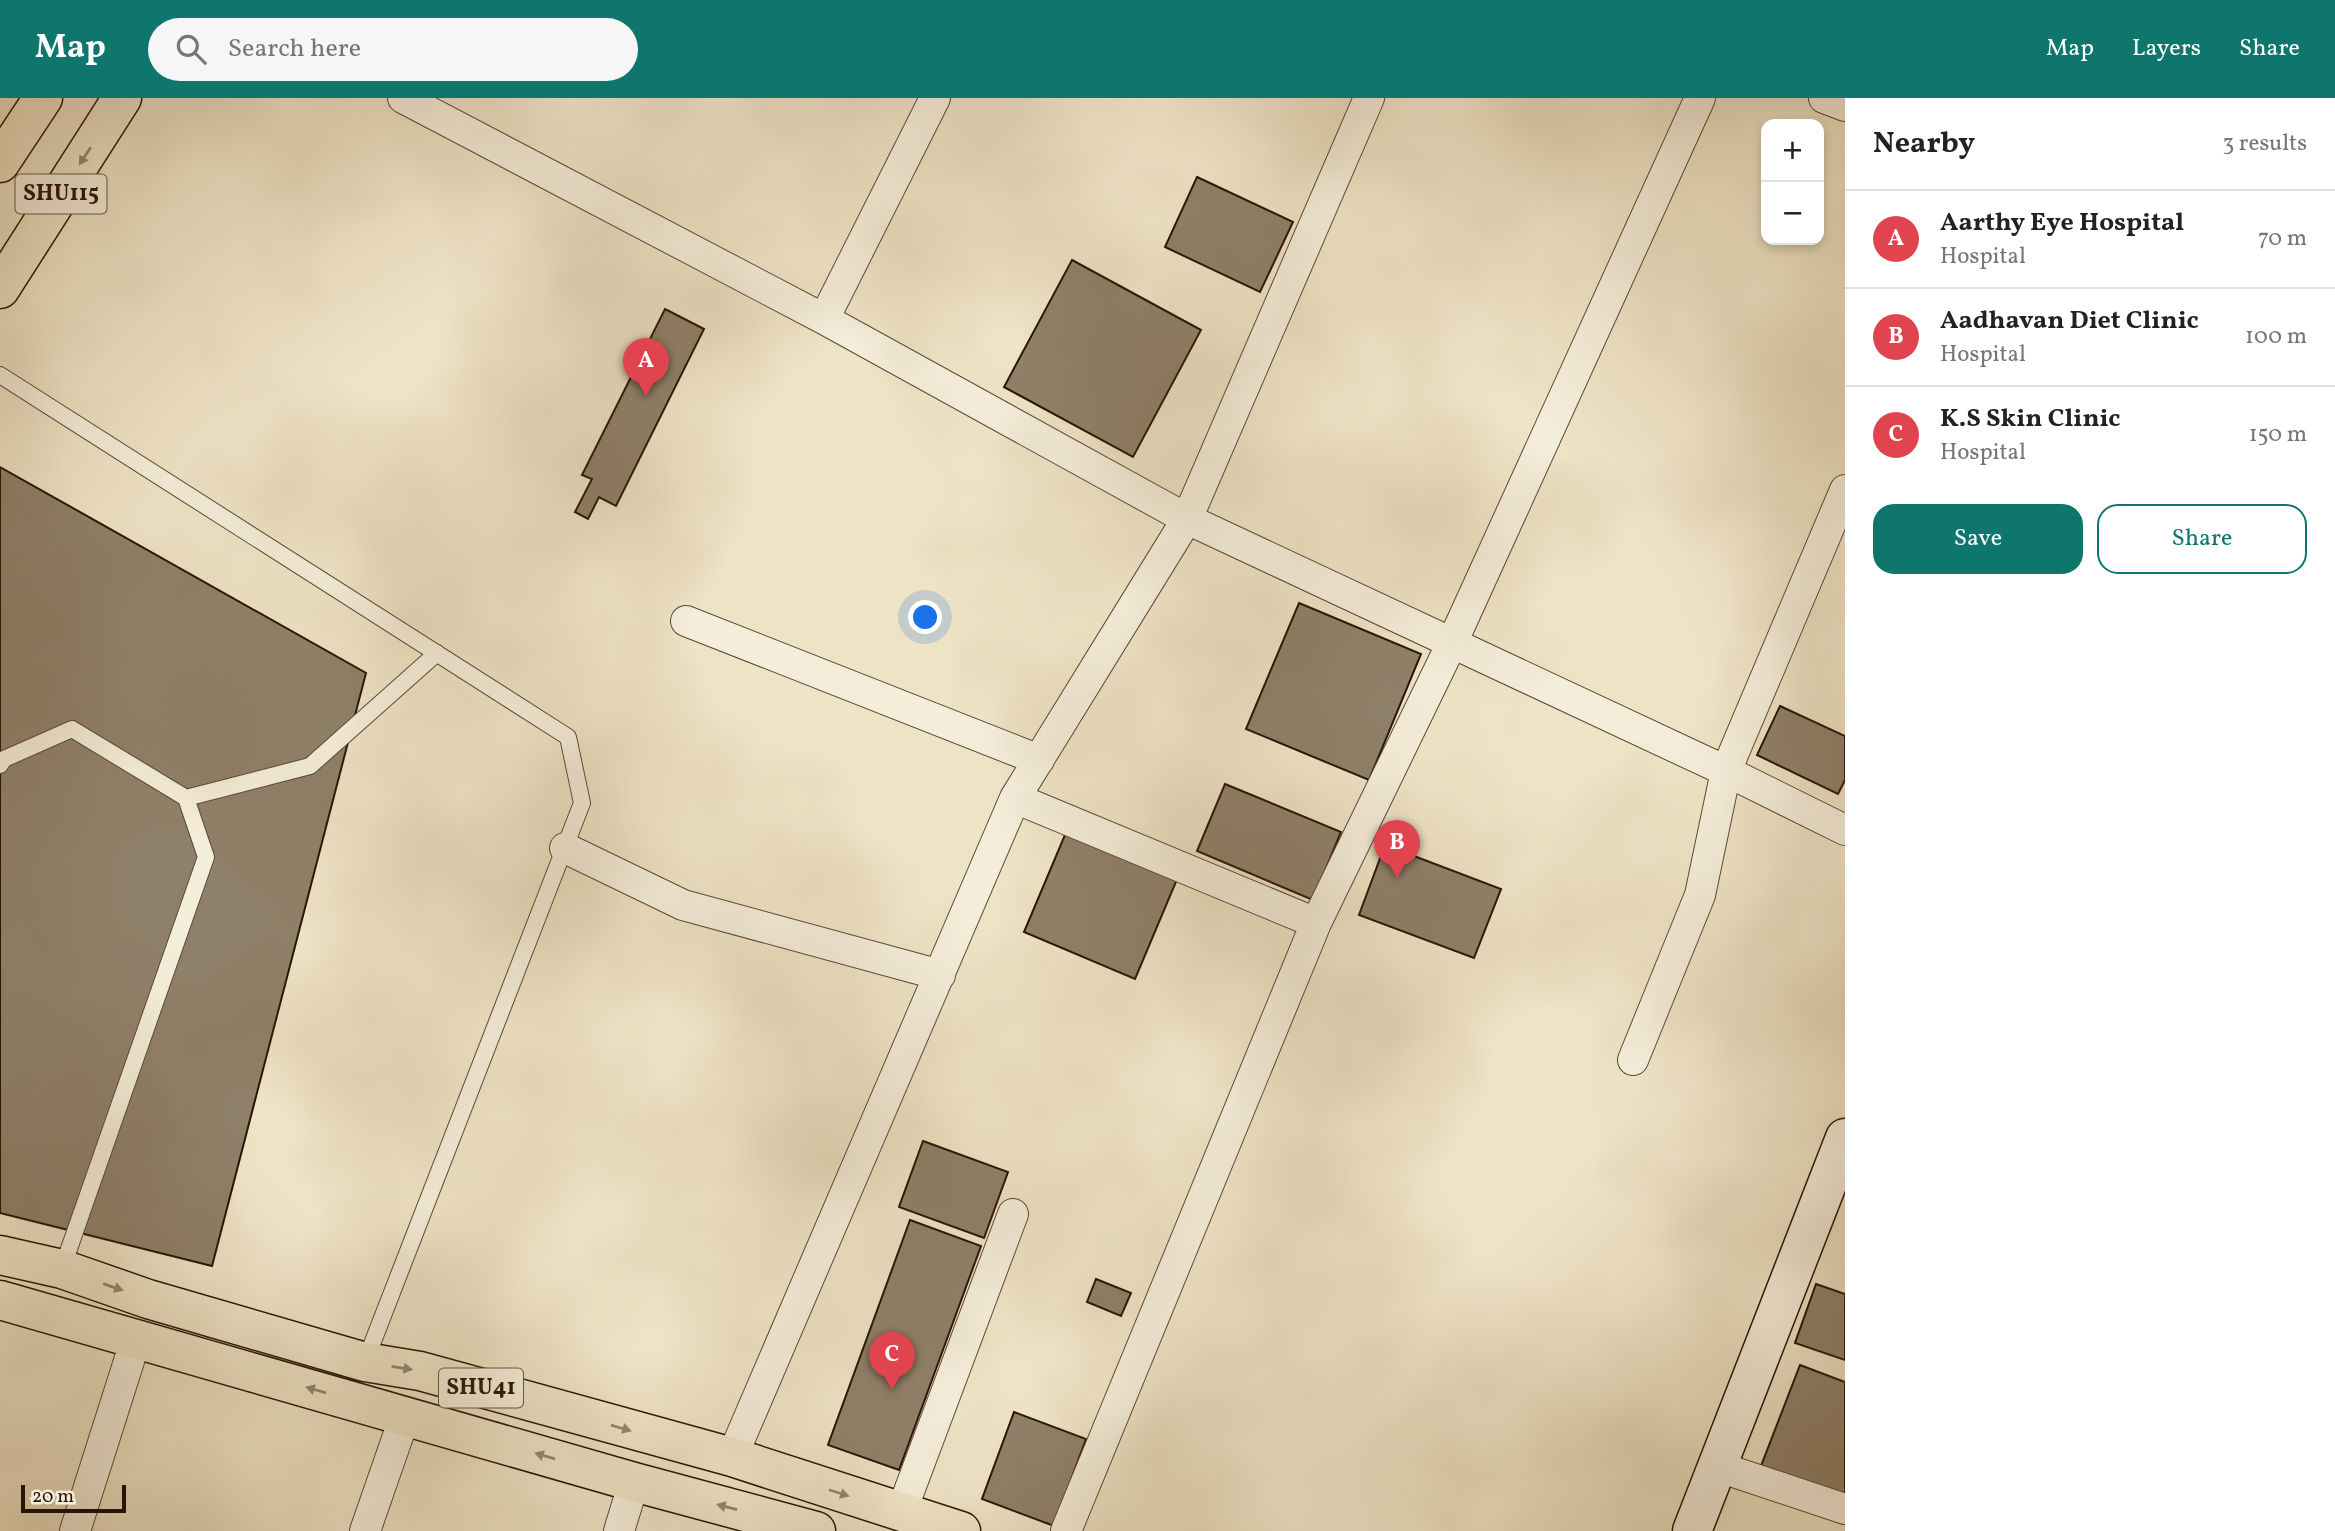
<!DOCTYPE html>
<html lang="en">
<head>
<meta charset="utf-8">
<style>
	body { margin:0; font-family:Vollkorn,serif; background:#f6f6f6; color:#222 }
	.controls { position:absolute; right:21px; top:21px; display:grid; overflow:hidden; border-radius:14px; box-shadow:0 4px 10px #0003 }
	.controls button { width:63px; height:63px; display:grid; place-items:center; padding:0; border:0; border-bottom:2px solid #e0e0e0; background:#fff; color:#222; font:35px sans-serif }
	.scale { position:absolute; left:21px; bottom:18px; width:105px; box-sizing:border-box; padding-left:7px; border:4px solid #281505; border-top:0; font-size:19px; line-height:24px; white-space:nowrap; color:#281505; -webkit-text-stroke:5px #f4edd9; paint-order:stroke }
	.you { position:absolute; left:926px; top:520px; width:24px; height:24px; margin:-18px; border:5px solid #fff; border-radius:50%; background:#1a73e8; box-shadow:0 0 0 10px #1a73e833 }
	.badge { display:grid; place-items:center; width:46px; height:46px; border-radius:50%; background:#0f766e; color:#fff; font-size:23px; font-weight:700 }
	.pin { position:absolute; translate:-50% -58px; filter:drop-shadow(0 2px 4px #0008) }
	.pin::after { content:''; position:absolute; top:37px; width:24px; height:21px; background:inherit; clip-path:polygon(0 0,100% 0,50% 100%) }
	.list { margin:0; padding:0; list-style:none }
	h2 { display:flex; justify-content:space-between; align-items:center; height:91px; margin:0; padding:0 28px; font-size:30px }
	h2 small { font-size:23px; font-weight:400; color:#767676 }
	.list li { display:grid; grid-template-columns:46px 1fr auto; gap:21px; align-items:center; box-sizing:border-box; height:98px; padding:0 28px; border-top:2px solid #e0e0e0 }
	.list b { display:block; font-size:26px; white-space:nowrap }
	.list p { margin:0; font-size:23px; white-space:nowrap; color:#767676 }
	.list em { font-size:23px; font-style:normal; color:#767676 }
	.actions { display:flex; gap:14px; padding:21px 28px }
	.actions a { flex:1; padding:16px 0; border:2px solid #0f766e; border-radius:21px; text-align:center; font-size:24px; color:#0f766e }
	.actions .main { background:#0f766e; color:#fff }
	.icon { flex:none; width:38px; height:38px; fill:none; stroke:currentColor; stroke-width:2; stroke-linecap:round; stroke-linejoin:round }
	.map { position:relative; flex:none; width:1845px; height:1433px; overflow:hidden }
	header { display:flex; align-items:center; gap:42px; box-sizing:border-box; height:98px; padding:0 35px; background:#0f766e; color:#fff }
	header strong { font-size:33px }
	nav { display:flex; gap:38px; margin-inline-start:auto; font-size:24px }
	.search { width:490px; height:63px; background:#f6f6f6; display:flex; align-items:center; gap:18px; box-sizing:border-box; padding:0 24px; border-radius:38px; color:#767676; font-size:26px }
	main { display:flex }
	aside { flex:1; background:#fff }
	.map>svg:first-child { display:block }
	.building { fill:#8f8069; stroke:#281505; stroke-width:2 }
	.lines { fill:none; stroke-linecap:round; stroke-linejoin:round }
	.lane-casing { stroke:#5a4835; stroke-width:18 }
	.street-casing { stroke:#5a4835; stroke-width:32 }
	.secondary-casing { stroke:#281505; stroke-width:41 }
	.primary-casing { stroke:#281505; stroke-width:41 }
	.lane { stroke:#f4edd9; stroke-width:16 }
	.street { stroke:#f4edd9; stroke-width:30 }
	.secondary { stroke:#f4edd9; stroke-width:38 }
	.primary { stroke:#eee3c5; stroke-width:38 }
	.oneway { fill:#95866f }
	.labels { text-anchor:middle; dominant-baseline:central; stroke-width:6; stroke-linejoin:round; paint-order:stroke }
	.shield { fill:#f4edd9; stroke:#655645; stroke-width:2 }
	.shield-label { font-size:23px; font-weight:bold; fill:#281505 }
</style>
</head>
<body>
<header>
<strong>Map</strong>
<div class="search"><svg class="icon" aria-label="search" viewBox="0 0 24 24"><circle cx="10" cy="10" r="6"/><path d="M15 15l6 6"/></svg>Search here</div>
<nav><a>Map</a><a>Layers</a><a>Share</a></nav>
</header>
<main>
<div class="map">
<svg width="1845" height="1433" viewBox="0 0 1845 1433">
	<rect width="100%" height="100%" fill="#eee3c5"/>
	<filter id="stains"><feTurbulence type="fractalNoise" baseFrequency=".00286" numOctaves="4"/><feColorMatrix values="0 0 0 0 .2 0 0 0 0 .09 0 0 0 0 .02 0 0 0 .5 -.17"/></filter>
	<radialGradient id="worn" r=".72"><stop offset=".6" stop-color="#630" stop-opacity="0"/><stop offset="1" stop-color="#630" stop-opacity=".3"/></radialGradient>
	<!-- building -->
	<path class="building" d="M 1197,79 L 1293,124 L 1260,194 L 1165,149 Z
		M 1072,162 L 1201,232 L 1133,359 L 1004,289 Z
		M 665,211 L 704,231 L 616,408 L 599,399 L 588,421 L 575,414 L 592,381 L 582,377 Z
		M 0,369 L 366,575 L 212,1168 L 0,1115 Z
		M 1299,505 L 1421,556 L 1369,682 L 1246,631 Z
		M 1780,608 L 1845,638 L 1845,682 L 1838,696 L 1757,657 Z
		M 1225,686 L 1341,734 L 1313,802 L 1197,753 Z
		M 1067,732 L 1178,779 L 1135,881 L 1024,834 Z
		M 1385,747 L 1501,791 L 1474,860 L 1359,817 Z
		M 923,1043 L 1008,1074 L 984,1140 L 899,1109 Z
		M 910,1122 L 981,1148 L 899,1372 L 828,1347 Z
		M 1096,1181 L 1131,1195 L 1121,1218 L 1087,1204 Z
		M 1816,1186 L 1845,1196 L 1845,1262 L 1795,1245 Z
		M 1800,1267 L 1845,1284 L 1845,1401 L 1761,1368 Z
		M 1014,1314 L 1086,1341 L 1054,1428 L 982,1401 Z"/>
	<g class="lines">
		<!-- lane casing -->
		<g class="lane-casing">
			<path id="lane" d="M 0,277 L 568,639 L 582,705 L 365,1264
				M 0,667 L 4,661 L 72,631 L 186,700 L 206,759 L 62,1171
				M 186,700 L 310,668 L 437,555"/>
		</g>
		<!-- street casing -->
		<g class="street-casing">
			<path id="street" d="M 403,0 L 824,221 L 1187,421 L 1726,673 L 1845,732
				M 1824,0 L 1845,8
				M 824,221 L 935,0
				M 686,523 L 1039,662
				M 1015,700 L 1316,825
				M 565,750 L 683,807 L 940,877
				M 1633,962 L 1700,797 L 1726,673 L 1845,392
				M 732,1359 L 1015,700 L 1187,421 L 1369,0
				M 1719,1369 L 1845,1411
				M 902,1412 L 1013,1116
				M 75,1433 L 136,1241
				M 365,1433 L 405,1318
				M 619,1433 L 634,1384
				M 1066,1433 L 1316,825 L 1452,545 L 1700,0"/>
		</g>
		<!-- secondary casing -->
		<g class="secondary-casing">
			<path id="secondary" d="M 1692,1433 L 1845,1040"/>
		</g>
		<!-- primary casing -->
		<g class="primary-casing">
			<path id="primary" d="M 0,65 L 43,0
				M 0,191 L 122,0
				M 0,1157 L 62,1171 L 148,1201 L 365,1264 L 420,1273 L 732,1359 L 961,1433
				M 0,1202 L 634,1384 L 816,1433"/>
		</g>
		<!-- lane -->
		<use href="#lane" class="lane"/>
		<!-- street -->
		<use href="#street" class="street"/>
		<!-- secondary -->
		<use href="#secondary" class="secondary"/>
		<!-- primary -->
		<use href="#primary" class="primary"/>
	</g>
	<!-- one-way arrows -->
	<defs><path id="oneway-solid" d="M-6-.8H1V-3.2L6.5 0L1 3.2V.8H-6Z" transform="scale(1.75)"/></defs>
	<g class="oneway">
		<use href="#oneway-solid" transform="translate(85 58) rotate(123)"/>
		<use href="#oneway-solid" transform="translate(113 1189) rotate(19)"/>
		<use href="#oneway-solid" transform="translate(402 1270) rotate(9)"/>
		<use href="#oneway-solid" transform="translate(316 1292) rotate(-164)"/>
		<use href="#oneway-solid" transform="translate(621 1330) rotate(16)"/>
		<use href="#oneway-solid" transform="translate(545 1358) rotate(-164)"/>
		<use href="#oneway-solid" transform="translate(839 1395) rotate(18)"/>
		<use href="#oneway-solid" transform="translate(727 1409) rotate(-165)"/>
	</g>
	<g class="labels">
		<!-- shield labels -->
		<g class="shield">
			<rect x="15.5" y="76.5" width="91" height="39" rx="5"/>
			<rect x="439" y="1270.5" width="84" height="39" rx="5"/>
		</g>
		<g class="shield-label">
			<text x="61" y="96">SHU115</text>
			<text x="481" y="1290">SHU41</text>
		</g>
	</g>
	<rect width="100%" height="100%" filter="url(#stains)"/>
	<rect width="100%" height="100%" fill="url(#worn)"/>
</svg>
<div class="controls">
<button>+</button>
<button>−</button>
</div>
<div class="scale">20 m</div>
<div class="you"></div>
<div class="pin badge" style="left:646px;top:298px;background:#e0444e">A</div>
<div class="pin badge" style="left:1397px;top:780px;background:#e0444e">B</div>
<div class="pin badge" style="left:892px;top:1292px;background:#e0444e">C</div>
</div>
<aside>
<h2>Nearby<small>3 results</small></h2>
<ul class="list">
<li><span class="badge" style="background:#e0444e">A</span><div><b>Aarthy Eye Hospital</b><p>Hospital</p></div><em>70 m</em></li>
<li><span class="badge" style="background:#e0444e">B</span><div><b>Aadhavan Diet Clinic</b><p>Hospital</p></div><em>100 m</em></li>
<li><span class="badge" style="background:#e0444e">C</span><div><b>K.S Skin Clinic</b><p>Hospital</p></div><em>150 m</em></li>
</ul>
<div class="actions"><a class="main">Save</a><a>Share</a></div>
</aside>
</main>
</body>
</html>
